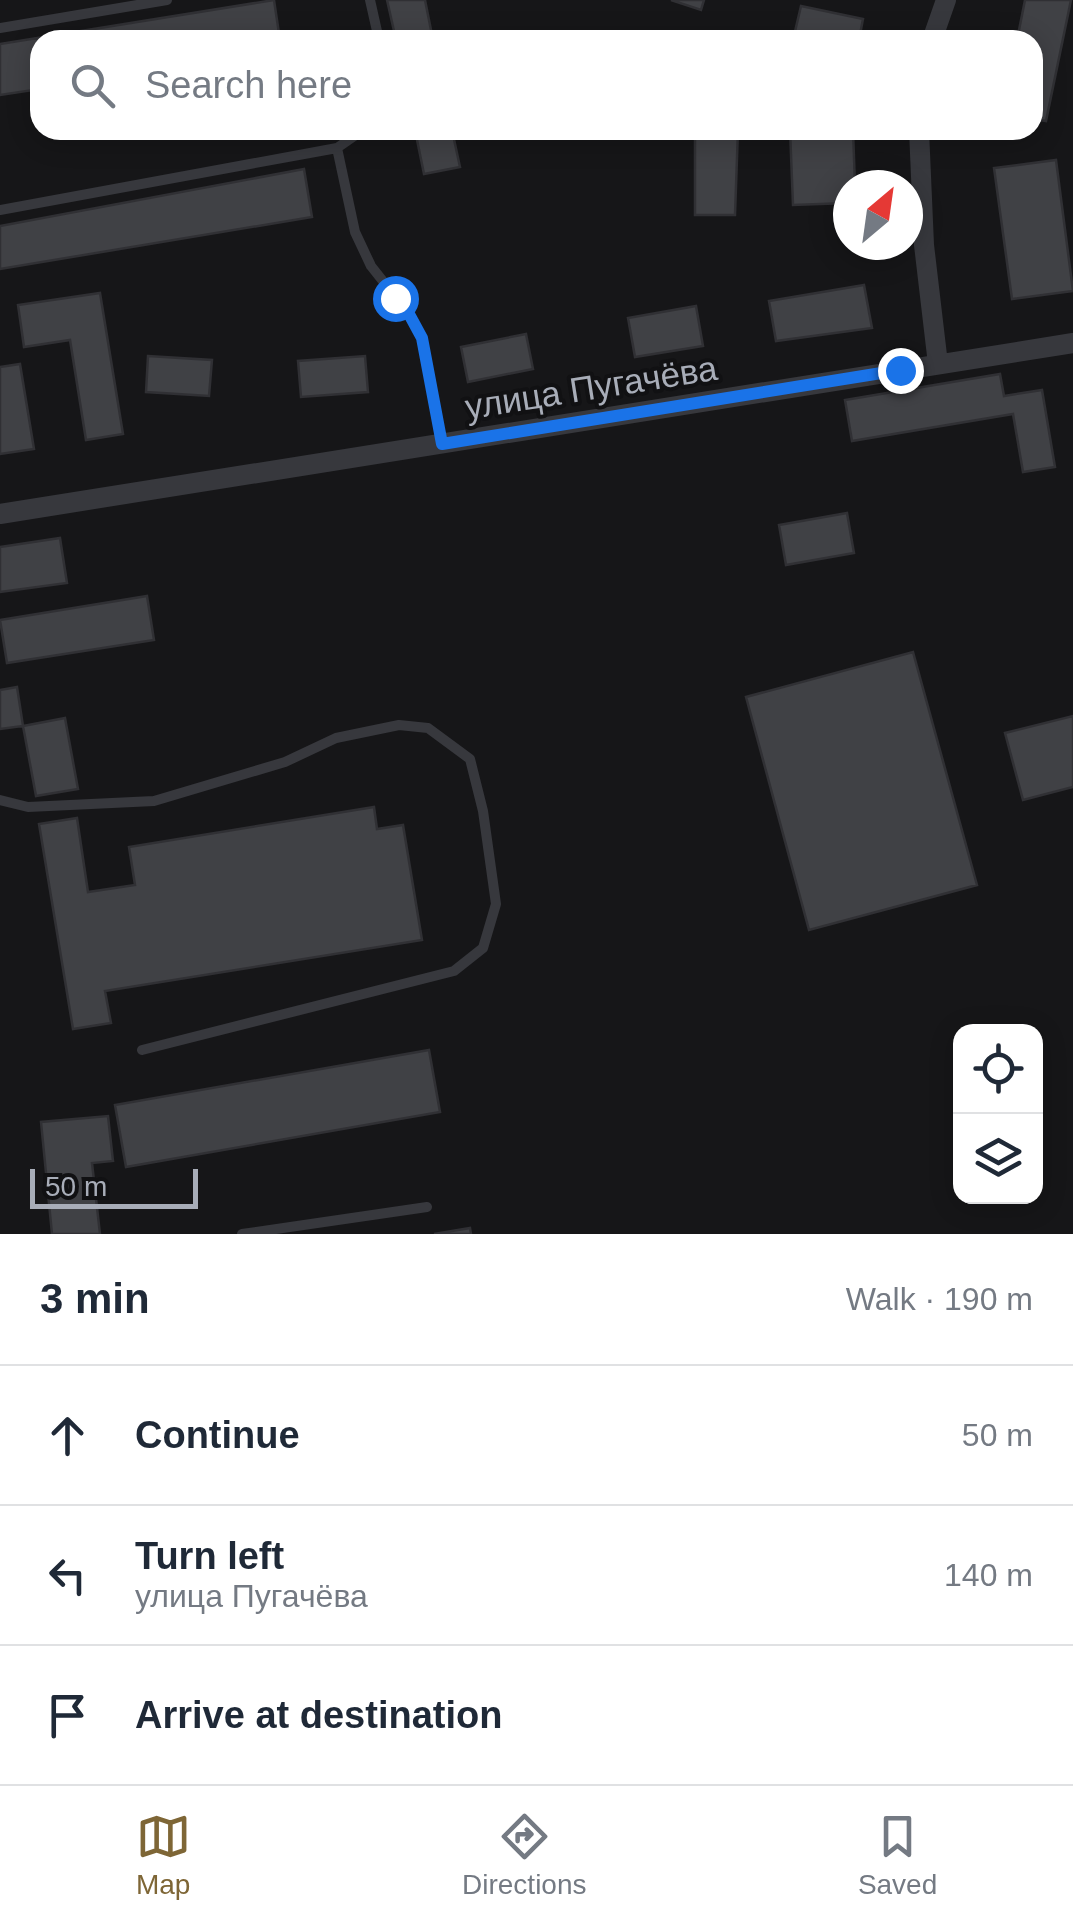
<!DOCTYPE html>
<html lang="en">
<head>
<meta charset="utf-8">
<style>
	body { margin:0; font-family:Helvetica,sans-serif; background:#f6f6f7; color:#1f2937 }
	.controls { position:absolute; right:30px; bottom:30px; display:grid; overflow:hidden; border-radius:20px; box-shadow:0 5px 25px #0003 }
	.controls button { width:90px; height:90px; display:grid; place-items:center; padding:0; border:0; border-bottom:2px solid #e0e1e3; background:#fff; color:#1f2937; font:50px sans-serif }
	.compass { position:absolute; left:833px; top:170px; width:90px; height:90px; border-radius:50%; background:#fff; box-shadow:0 5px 25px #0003; rotate:29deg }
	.scale { position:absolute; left:30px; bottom:25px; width:168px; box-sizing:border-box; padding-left:10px; border:5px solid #a8adb8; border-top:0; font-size:28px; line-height:35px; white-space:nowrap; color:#a8adb8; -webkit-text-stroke:8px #111113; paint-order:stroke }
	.stop { position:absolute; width:30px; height:30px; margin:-22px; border:8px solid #1a73e8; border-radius:50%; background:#fff }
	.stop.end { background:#1a73e8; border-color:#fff; box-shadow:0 2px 10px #0008 }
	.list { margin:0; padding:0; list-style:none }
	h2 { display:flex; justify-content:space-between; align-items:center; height:130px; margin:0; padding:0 40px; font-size:42px }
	h2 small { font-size:32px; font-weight:400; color:#747a83 }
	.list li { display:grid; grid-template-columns:65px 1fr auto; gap:30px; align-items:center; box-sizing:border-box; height:140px; padding:0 40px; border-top:2px solid #e0e1e3 }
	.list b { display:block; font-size:38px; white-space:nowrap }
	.list p { margin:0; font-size:32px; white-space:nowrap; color:#747a83 }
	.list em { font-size:32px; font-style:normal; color:#747a83 }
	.icon { flex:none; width:55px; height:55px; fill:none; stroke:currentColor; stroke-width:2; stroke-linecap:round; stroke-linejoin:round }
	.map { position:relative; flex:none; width:1073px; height:1234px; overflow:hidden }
	.search { position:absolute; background:#fff; box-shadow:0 5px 25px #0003; left:30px; right:30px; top:30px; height:110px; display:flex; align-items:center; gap:25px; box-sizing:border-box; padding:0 35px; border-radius:30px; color:#747a83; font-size:38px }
	.sheet { height:550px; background:#fff }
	nav { display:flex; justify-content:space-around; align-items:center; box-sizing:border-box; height:140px; border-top:2px solid #e0e1e3; background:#fff; font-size:28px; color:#747a83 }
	nav a { display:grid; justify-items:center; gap:5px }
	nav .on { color:#7e6636 }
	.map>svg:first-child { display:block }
	.building { fill:#404145; stroke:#303034; stroke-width:2.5 }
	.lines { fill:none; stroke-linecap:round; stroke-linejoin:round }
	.lane { stroke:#37383d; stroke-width:10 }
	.street { stroke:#37383d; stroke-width:20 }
	.route { stroke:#1a73e8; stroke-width:12 }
	.labels { text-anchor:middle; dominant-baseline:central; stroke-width:8; stroke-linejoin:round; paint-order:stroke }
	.street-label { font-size:35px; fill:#a8adb8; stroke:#111113 }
</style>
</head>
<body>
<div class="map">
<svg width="1073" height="1234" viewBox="0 0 1073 1234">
	<rect width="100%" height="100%" fill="#161618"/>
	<!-- building -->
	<path class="building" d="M 274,0 L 280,40 L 40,40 L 40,89 L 0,95 L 0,44 Z
		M 387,0 L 425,0 L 433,40 L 396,40 Z
		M 671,0 L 704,0 L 701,10 Z
		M 1025,0 L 1071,0 L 1046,121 L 1033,119 L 1033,40 L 1017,40 Z
		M 801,6 L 863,19 L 859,40 L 793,40 Z
		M 415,130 L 452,130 L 460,167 L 424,174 Z
		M 695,130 L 738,130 L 735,215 L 695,215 Z
		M 790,130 L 853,130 L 855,185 L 848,185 L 848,203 L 793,205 Z
		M 1056,160 L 1073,291 L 1012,299 L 994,168 Z
		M 304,169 L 312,217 L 0,269 L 0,226 Z
		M 864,285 L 872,328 L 776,341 L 769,301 Z
		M 100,293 L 123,434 L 86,440 L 70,340 L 24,347 L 18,305 Z
		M 696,306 L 703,346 L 635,357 L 628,318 Z
		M 526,334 L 533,369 L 468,382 L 461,347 Z
		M 148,356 L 212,360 L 209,396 L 146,392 Z
		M 365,356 L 368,392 L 301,397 L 298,361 Z
		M 20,364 L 34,449 L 0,454 L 0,367 Z
		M 1000,374 L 1004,396 L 1042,390 L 1055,467 L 1023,472 L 1013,414 L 852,441 L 845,400 Z
		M 847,513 L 854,553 L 786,565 L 779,525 Z
		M 60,538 L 67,583 L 0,592 L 0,547 Z
		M 147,596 L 154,640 L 7,663 L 0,620 Z
		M 913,652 L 977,885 L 809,930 L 746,697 Z
		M 17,687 L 23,726 L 0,729 L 0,690 Z
		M 1073,716 L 1073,787 L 1023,800 L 1005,733 Z
		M 65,718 L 78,789 L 36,796 L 23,726 Z
		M 374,807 L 377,829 L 403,825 L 422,940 L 105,991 L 111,1023 L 73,1029 L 39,824 L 77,818 L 88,892 L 135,885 L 129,847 Z
		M 429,1050 L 440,1112 L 126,1167 L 115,1105 Z
		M 108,1116 L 113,1161 L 92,1163 L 100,1234 L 52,1234 L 41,1122 Z
		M 470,1228 L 471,1234 L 434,1234 Z"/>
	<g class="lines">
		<!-- lane -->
		<path class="lane" d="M 370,0 L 379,40
			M 0,28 L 167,0
			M 337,148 L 355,232 L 371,266 L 409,314 L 422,338 L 442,443
			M 0,210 L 337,148 L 363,130
			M 0,800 L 28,807 L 154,801 L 285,762 L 336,738 L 399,725 L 428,728 L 470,759 L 483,811 L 496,904 L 483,948 L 454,971 L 142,1050
			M 242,1234 L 427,1207"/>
		<!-- street -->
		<path class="street" d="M 932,40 L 946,0
			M 919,130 L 924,245 L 938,364
			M 0,514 L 1073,343"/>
	</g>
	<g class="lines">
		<!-- route -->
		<path class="route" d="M 395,298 L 409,314 L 422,338 L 442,444 L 900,370"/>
	</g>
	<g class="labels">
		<!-- street labels -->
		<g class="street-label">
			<text transform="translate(591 387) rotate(-9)">улица Пугачёва</text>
		</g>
	</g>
</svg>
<div class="controls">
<button><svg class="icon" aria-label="locate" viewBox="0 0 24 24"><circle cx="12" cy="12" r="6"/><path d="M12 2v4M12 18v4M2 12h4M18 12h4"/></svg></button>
<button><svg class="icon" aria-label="layers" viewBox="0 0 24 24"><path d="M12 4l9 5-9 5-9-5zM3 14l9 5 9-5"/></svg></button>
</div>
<svg class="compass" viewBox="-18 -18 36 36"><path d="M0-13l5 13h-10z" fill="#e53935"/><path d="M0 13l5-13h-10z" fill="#747a83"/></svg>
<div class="scale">50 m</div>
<div class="stop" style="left:395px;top:298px"></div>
<div class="stop end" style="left:900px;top:370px"></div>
<div class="search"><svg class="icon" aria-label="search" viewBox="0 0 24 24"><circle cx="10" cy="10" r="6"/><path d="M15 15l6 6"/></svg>Search here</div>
</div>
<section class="sheet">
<h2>3 min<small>Walk · 190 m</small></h2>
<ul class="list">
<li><svg class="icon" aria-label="ahead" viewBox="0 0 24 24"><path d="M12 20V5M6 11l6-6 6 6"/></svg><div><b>Continue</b></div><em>50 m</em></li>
<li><svg class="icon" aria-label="left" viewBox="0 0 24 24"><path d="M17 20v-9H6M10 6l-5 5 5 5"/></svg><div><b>Turn left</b><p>улица Пугачёва</p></div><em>140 m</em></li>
<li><svg class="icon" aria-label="arrive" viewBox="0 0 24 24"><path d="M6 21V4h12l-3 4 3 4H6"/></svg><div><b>Arrive at destination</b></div></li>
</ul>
</section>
<nav>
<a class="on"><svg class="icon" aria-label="map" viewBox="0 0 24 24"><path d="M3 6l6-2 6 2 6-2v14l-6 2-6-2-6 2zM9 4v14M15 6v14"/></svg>Map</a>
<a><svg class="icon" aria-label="directions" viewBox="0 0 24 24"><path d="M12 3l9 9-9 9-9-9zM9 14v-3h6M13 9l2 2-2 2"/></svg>Directions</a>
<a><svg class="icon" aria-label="saved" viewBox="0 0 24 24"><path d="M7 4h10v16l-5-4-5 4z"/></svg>Saved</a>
</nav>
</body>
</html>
